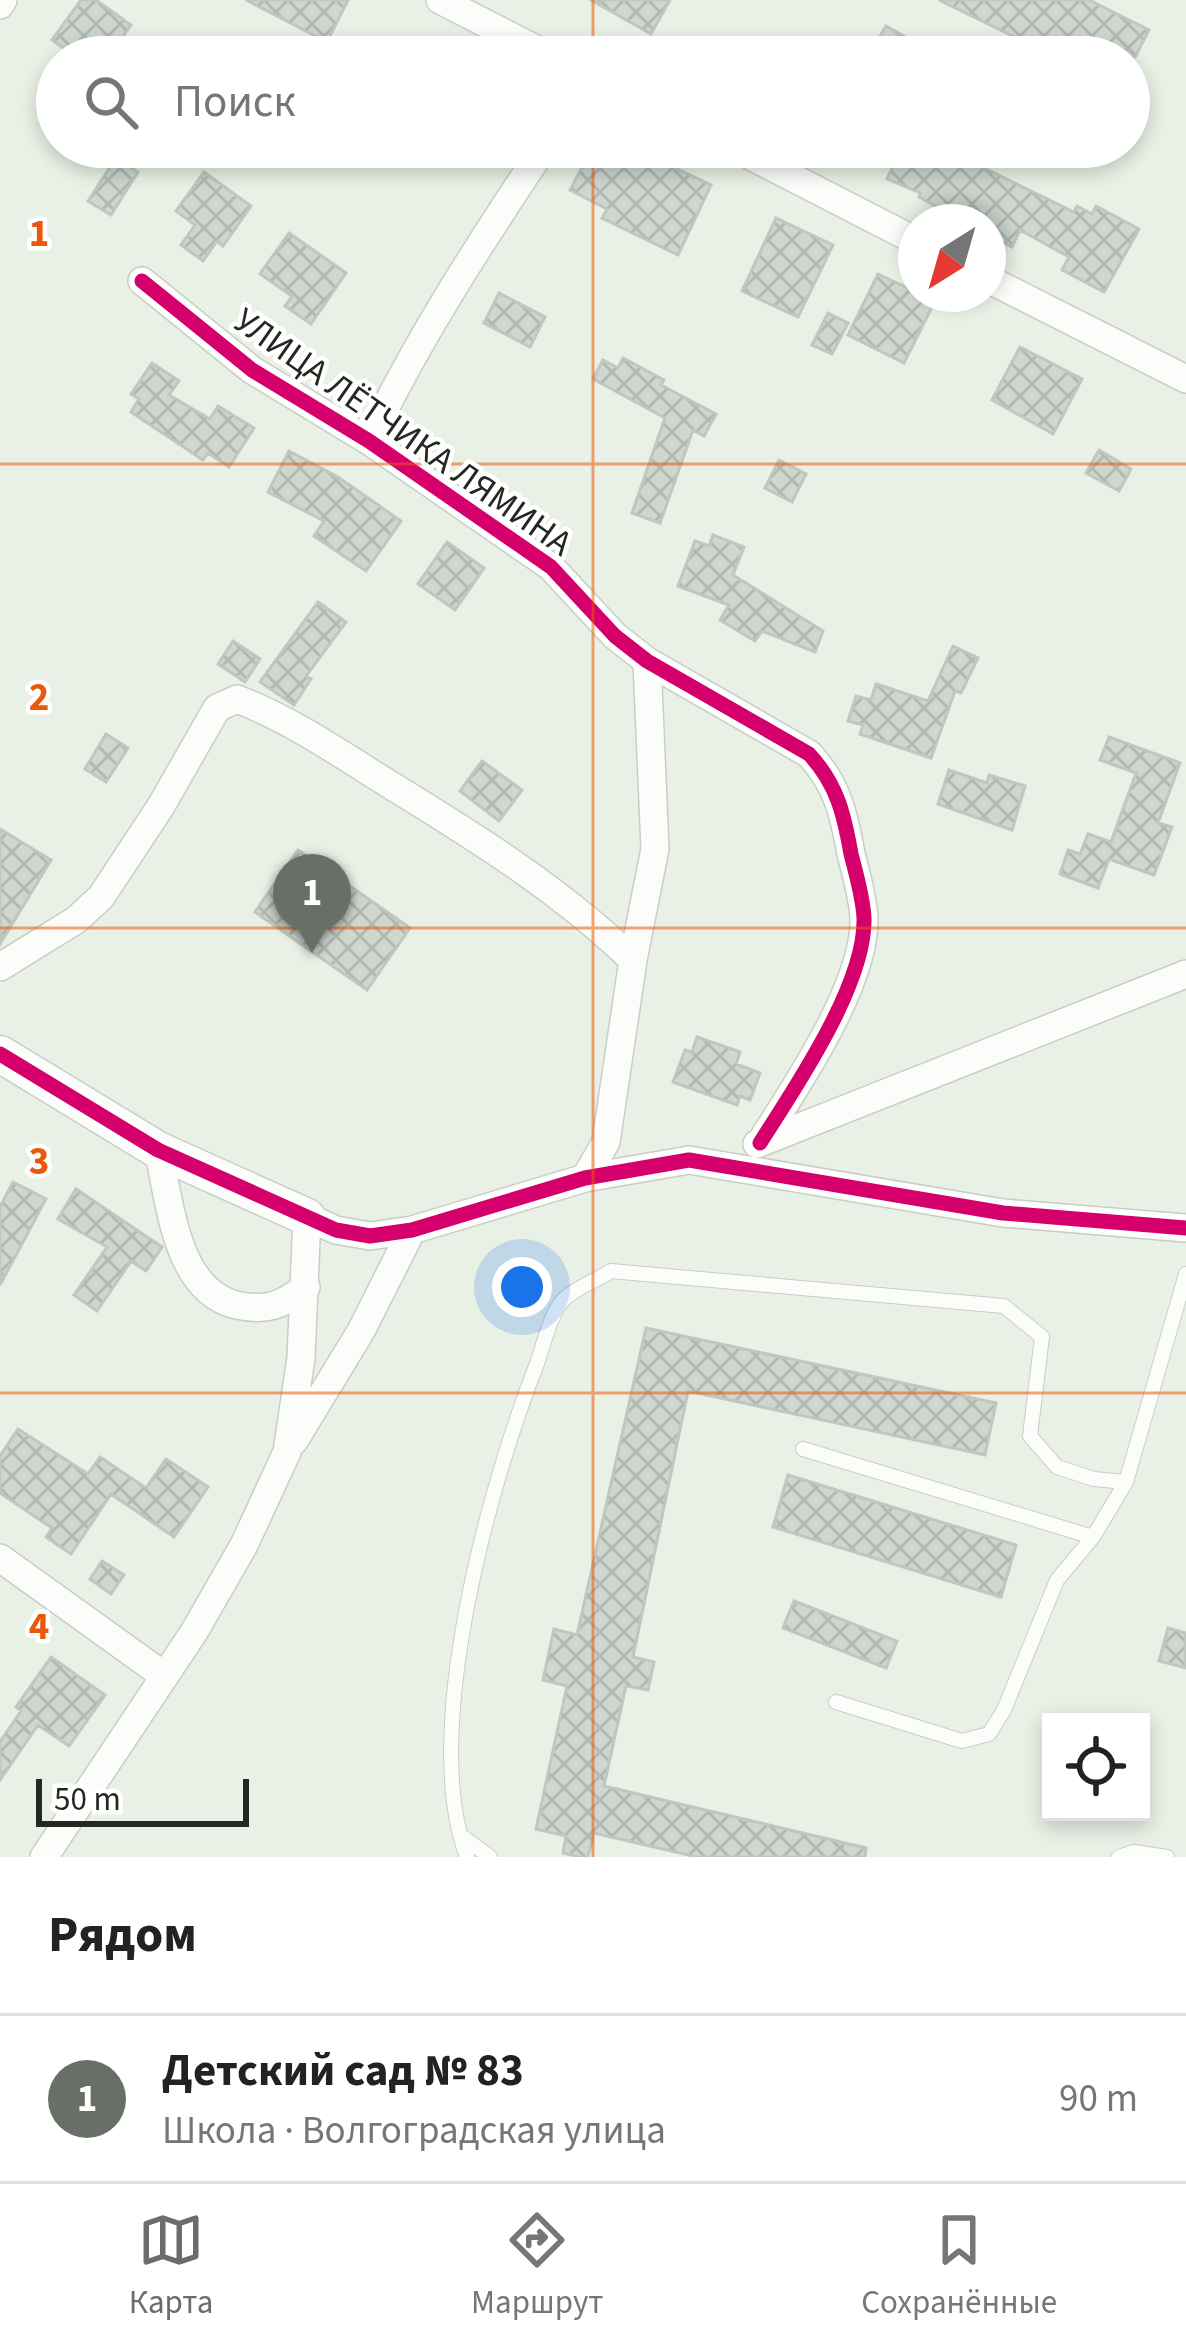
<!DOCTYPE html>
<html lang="ru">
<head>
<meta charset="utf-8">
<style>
	body { margin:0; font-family:"Source Sans 3",sans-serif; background:#f2f2f2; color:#222 }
	.controls { position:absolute; right:36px; bottom:36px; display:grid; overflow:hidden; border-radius:0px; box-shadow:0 6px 18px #0003 }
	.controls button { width:108px; height:108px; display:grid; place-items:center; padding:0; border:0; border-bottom:3px solid #e0e0e0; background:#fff; color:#222; font:60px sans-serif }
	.compass { position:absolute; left:898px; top:204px; width:108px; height:108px; border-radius:50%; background:#fff; box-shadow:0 6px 18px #0003; rotate:217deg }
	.scale { position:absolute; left:36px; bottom:30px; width:213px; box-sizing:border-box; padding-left:12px; border:6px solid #232921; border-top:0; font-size:33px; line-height:42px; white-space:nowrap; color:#232921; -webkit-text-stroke:9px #fff; paint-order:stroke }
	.you { position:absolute; left:522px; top:1287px; width:42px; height:42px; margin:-30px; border:9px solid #fff; border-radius:50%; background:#1a73e8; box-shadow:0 0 0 18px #1a73e833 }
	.badge { display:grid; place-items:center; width:78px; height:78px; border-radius:50%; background:#686f66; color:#fff; font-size:39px; font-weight:700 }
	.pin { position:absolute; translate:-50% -99px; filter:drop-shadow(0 3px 6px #0008) }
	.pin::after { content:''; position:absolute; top:63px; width:42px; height:36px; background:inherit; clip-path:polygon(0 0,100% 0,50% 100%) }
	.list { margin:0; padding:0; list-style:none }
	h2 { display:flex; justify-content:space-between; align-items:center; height:156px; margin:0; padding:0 48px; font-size:51px }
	h2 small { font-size:39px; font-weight:400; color:#767676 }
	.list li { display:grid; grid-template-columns:78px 1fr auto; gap:36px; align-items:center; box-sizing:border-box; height:168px; padding:0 48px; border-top:3px solid #e0e0e0 }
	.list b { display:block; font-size:45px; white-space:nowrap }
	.list p { margin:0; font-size:39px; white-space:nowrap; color:#767676 }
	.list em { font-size:39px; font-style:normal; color:#767676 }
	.icon { flex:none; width:66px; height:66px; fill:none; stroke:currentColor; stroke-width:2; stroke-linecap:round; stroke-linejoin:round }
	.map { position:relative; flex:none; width:1186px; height:1857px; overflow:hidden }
	.search { position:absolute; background:#fff; box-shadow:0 6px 18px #0003; left:36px; right:36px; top:36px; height:132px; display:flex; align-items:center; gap:30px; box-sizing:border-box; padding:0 42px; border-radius:66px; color:#767676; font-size:45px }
	.sheet { height:324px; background:#fff }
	nav { display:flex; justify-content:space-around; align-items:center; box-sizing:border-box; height:168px; border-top:3px solid #e0e0e0; background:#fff; font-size:33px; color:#767676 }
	nav a { display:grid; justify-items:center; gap:6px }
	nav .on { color:#686f66 }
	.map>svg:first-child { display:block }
	.building { fill:url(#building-cross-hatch); stroke:#bfc7bf; stroke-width:3 }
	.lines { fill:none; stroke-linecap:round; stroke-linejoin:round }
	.service-casing { stroke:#c8cec5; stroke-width:16 }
	.minor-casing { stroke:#c8cec5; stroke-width:30 }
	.tertiary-casing { stroke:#c8cec5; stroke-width:39 }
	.service { stroke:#fcfdfb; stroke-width:14 }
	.minor { stroke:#fcfdfb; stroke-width:27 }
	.tertiary { stroke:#fcfdfb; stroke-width:36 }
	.cycleway-casing { stroke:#fff; stroke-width:22 }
	.cycleway { stroke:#d6006c; stroke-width:15 }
	.grid { fill:none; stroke:#e8590c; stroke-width:3; stroke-opacity:0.55 }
	.labels { text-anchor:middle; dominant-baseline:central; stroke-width:9; stroke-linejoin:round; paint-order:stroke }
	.street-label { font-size:36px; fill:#232921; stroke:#fff }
	.grid-label { font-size:39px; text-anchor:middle; font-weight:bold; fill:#e8590c; stroke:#fff; stroke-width:9; stroke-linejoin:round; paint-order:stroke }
</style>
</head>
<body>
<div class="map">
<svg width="1186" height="1857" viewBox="0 0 1186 1857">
	<defs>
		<pattern id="building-cross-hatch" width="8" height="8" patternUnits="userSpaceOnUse" patternTransform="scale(3)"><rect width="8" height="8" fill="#ced8cf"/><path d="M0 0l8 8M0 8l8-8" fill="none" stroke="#b1b9b1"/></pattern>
	</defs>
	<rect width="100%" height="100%" fill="#e9f1e6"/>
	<!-- building -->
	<path class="building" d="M 81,0 L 96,0 L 131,25 L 108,57 L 76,57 L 52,40 Z
		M 246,0 L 348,0 L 327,42 Z
		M 591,0 L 670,0 L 651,34 Z
		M 939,0 L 1089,0 L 1149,30 L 1135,57 L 1056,57 Z
		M 886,26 L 913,41 L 903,57 L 868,57 Z
		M 593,147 L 631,147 L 711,185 L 678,255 L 602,218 L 607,209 L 570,190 Z
		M 901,147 L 962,147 L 985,160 L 982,167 L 1074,212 L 1077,206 L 1092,214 L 1096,206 L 1139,229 L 1104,292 L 1062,270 L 1069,257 L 1020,230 L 1012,247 L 988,235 L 988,222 L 964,222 L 919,197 L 921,193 L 887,179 Z
		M 116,158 L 138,172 L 111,215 L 88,201 Z
		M 204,172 L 251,206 L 223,246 L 217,241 L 203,261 L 181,245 L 195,225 L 176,211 Z
		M 776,218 L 833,245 L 798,317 L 742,291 Z
		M 289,233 L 346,273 L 311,324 L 285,306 L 292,296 L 260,274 Z
		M 878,274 L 935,301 L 904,363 L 848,335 Z
		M 499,293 L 545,317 L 530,347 L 484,323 Z
		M 828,313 L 848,323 L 832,354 L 812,345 Z
		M 1020,347 L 1082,379 L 1053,434 L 992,400 Z
		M 623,358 L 664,380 L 661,385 L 716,414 L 704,436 L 693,430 L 660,523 L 632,513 L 665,418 L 593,379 L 603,360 L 618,368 Z
		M 152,363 L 179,381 L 169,395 L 210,419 L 218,406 L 254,428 L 229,467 L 208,453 L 203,460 L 131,412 L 139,399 L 131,394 Z
		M 1099,450 L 1131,469 L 1119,491 L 1086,473 Z
		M 289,451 L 338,477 L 401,521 L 366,571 L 314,536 L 324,521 L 268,492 Z
		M 779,460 L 806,474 L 792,502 L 765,488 Z
		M 713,535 L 744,547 L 733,575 L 823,631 L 815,652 L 762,631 L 755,641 L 720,620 L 729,605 L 678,586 L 695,541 L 709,546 Z
		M 447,542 L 484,568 L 455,610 L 418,584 Z
		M 318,602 L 346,622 L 306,676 L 311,679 L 294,705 L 260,682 Z
		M 233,641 L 260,659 L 245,682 L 218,664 Z
		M 953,646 L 978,658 L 961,693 L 955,691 L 931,758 L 860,734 L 863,725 L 848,721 L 856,696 L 871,700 L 876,684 L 928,701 Z
		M 106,734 L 128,748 L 106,782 L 85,769 Z
		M 1109,737 L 1180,763 L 1158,823 L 1172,827 L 1154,875 L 1109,859 L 1098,888 L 1060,874 L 1068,850 L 1080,854 L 1088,834 L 1111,842 L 1136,773 L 1100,760 Z
		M 482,761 L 522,790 L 499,821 L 460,791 Z
		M 949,770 L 987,783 L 989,775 L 1025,786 L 1012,830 L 938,804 Z
		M 0,829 L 51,860 L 0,944 Z
		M 298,850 L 410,928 L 367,990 L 255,912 Z
		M 697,1037 L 740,1052 L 736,1064 L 760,1073 L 750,1100 L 740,1096 L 737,1105 L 673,1082 L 685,1050 L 692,1052 Z
		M 13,1182 L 46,1199 L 0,1285 L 0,1207 Z
		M 76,1189 L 162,1247 L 146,1271 L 131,1261 L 97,1311 L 74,1295 L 107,1247 L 58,1219 Z
		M 646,1328 L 996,1403 L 985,1455 L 688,1391 L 633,1657 L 654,1662 L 648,1690 L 626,1686 L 604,1786 L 866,1848 L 865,1857 L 697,1857 L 594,1833 L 588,1857 L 579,1857 L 563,1853 L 566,1836 L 536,1829 L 567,1686 L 543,1680 L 554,1629 L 577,1635 Z
		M 18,1429 L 88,1474 L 100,1457 L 146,1488 L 166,1459 L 208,1487 L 174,1537 L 111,1494 L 71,1554 L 46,1537 L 52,1528 L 0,1493 L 0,1456 Z
		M 788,1475 L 1016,1545 L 1001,1597 L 773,1527 Z
		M 102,1561 L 124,1575 L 111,1594 L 90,1579 Z
		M 794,1601 L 897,1641 L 886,1668 L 783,1628 Z
		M 1168,1628 L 1186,1633 L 1186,1668 L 1159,1661 Z
		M 51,1657 L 105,1695 L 69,1746 L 38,1725 L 0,1780 L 0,1742 L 21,1711 L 16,1707 Z"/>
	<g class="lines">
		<!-- service casing -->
		<g class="service-casing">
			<path id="service" d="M 803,1449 L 1093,1537
				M 836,1702 L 962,1741 L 989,1734 L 1004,1710 L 1057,1580 L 1093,1537 L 1126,1482
				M 460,1835 L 490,1857
				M 467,1857 C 420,1733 489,1487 536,1366 C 543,1348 550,1313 564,1299 C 576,1288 597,1280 611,1271 L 1004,1306 L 1042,1337 L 1030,1436 L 1057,1467 L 1094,1479 L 1126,1482 L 1186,1274
				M 1119,1857 L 1134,1852 L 1167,1857"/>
		</g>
		<!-- minor casing -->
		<g class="minor-casing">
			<path id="minor" d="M 440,0 L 551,57
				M 0,5 L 3,0
				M 733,147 L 916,241
				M 988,279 L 1186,379
				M 142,281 L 252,370 L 369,441 L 551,567 L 615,636 L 647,661 L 809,754 C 837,784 844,814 851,854 C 856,874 863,897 864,918 C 866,984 795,1088 760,1143
				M 369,441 C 418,338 481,242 544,147
				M 0,967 L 76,920 L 101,897 L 161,806 L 217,708 L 237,699 C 292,720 342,755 392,786 C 477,838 560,890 633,960
				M 757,1144 L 1186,974
				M 158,1150 C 170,1200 175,1290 236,1305 C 267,1312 282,1305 306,1287
				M 585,1178 L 606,1142 L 633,960 L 655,849 L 647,661
				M 294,1441 L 361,1331 L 412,1230
				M 0,1558 L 163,1675
				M 44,1857 L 194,1632 L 244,1545 L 287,1452 L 301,1358 L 307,1217 L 336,1230 L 370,1236 L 412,1230 L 585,1178 L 689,1160 L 1003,1213 L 1186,1228"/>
		</g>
		<!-- tertiary casing -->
		<g class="tertiary-casing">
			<path id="tertiary" d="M 0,1054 L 158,1150 L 307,1217"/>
		</g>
		<!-- service -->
		<use href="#service" class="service"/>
		<!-- minor -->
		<use href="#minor" class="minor"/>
		<!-- tertiary -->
		<use href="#tertiary" class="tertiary"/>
		<!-- cycleway casing -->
		<g class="cycleway-casing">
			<path id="cycleway" d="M 142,281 L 252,370 L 369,441 L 551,567 L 615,636 L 647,661 L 809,754 C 837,784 844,814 851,854 C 856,874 863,897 864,918 C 866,984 795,1088 760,1143
				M 0,1054 L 158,1150 L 336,1230 L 370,1236 L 412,1230 L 585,1178 L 689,1160 L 1003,1213 L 1186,1228"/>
		</g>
		<!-- cycleway -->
		<use href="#cycleway" class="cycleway"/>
	</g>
	<!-- grid -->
	<path class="grid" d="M 593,0 L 593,57M 593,147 L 593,1857M 0,464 L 1186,464M 0,928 L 1186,928M 0,1393 L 1186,1393"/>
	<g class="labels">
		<!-- street labels -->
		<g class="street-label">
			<text transform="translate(403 432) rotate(35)">УЛИЦА ЛЁТЧИКА ЛЯМИНА</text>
		</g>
	</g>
	<g class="grid-label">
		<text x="39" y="246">1</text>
		<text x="39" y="710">2</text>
		<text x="39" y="1174">3</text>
		<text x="39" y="1639">4</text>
	</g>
</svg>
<div class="controls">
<button><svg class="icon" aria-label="locate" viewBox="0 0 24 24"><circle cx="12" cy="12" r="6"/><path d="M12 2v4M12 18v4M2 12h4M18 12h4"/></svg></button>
</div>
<svg class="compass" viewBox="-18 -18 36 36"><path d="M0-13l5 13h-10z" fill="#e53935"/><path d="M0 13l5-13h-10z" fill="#767676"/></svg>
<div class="scale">50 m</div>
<div class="you"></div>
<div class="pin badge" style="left:312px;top:953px">1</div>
<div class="search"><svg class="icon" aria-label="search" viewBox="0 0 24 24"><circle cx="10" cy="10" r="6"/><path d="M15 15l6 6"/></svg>Поиск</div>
</div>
<section class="sheet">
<h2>Рядом<small></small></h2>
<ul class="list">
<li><span class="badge">1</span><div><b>Детский сад № 83</b><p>Школа · Волгоградская улица</p></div><em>90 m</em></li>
</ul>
</section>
<nav>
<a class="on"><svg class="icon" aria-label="map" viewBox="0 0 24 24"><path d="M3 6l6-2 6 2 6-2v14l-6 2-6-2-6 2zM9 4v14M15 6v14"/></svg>Карта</a>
<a><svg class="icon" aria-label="directions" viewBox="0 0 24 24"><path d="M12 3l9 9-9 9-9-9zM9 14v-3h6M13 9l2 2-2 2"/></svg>Маршрут</a>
<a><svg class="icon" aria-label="saved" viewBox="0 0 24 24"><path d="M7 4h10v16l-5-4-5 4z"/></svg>Сохранённые</a>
</nav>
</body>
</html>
